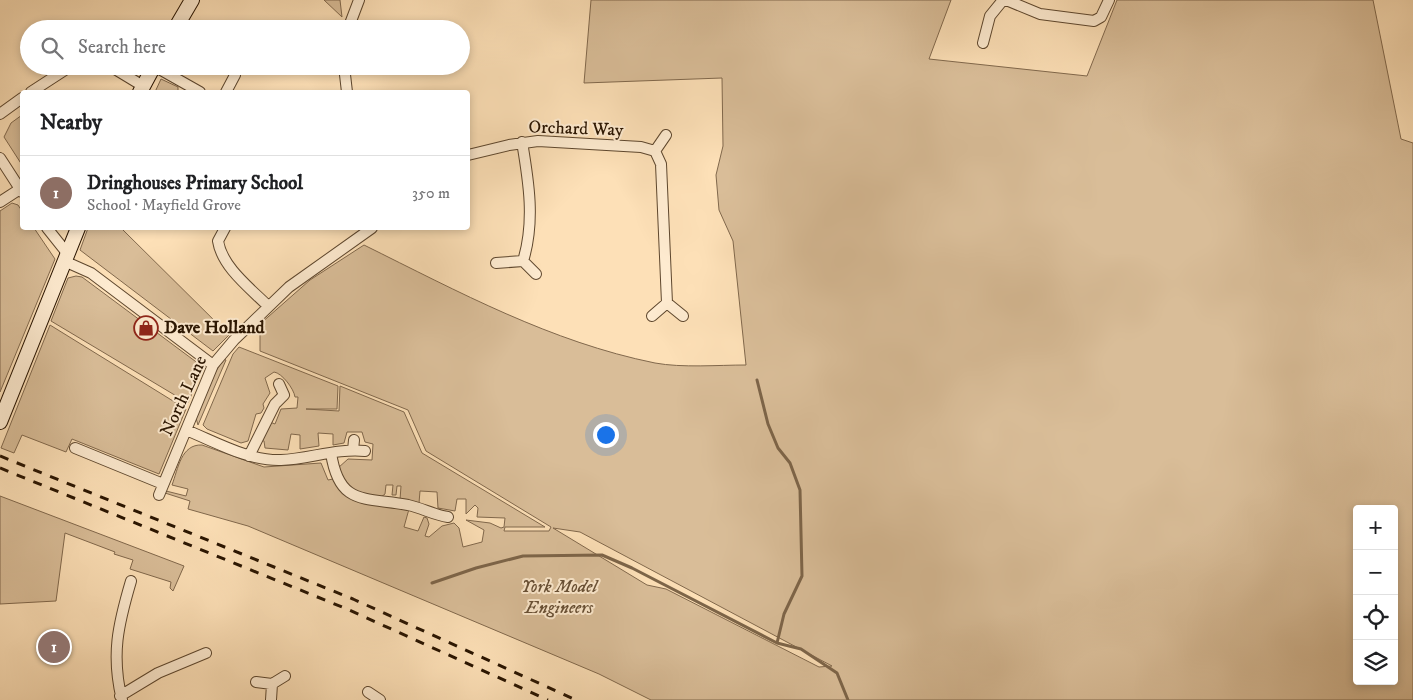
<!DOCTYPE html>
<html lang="en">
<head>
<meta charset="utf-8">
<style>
	body { margin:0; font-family:"IM FELL DW Pica",serif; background:#f6f6f6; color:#202124 }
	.controls { position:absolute; right:15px; bottom:15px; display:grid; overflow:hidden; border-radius:5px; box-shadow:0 2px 8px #0003 }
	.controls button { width:45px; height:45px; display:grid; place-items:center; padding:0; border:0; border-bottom:1px solid #e0e0e0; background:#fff; color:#202124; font:25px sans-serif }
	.you { position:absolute; left:605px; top:434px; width:18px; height:18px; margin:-12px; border:4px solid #fff; border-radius:50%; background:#1a73e8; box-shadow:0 0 0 8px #1a73e833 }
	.badge { display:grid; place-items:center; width:32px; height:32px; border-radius:50%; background:#8f2418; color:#fff; font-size:16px; font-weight:700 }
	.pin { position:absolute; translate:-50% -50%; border:2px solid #fff; box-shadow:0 1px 5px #0006 }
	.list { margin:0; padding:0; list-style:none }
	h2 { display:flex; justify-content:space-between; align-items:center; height:65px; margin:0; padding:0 20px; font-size:21px }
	h2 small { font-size:16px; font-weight:400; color:#757577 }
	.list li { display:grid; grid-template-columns:32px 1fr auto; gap:15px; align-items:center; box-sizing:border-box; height:75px; padding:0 20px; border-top:1px solid #e0e0e0 }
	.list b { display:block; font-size:19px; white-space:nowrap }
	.list p { margin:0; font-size:16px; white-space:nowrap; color:#757577 }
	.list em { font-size:16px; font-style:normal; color:#757577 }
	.icon { flex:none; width:28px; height:28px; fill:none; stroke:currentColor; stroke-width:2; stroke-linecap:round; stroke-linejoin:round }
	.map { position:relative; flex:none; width:1413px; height:700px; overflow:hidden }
	.search { position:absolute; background:#fff; box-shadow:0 2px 8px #0003; left:20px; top:20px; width:450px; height:55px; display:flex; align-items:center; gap:12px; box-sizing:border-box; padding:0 18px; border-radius:28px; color:#757577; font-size:19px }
	.panel { position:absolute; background:#fff; box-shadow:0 2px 8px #0003; left:20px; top:90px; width:450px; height:140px; border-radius:5px }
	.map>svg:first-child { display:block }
	.green { fill:#d9bd98; stroke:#81684c; fill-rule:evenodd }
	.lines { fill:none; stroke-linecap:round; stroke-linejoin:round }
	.stream { stroke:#7d6549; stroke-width:3 }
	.street-casing { stroke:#5e472e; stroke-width:12 }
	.secondary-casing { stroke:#291400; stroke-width:16 }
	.street { stroke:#feebd0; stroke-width:10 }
	.secondary { stroke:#feebd0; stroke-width:14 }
	.rail { stroke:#291400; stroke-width:3; stroke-dasharray:9 9; stroke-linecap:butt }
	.labels { text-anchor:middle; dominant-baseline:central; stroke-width:4; stroke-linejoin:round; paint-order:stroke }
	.street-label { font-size:18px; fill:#291400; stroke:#feebd0 }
	.poi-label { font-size:18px; font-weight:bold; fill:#291400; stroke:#feebd0; text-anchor:start }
	.park-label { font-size:18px; font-style:italic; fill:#674f35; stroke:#feebd0 }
</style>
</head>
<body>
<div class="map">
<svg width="1413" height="700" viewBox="0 0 1413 700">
	<rect width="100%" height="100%" fill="#fde0b7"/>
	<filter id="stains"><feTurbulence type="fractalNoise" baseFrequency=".004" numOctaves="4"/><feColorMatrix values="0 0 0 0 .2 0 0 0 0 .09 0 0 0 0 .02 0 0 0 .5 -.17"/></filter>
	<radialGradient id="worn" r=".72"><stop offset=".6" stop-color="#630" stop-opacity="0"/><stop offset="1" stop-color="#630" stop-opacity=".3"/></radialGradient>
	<!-- green -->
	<path class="green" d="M 324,0 L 340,0 L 342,17 Z
		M 591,0 L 951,0 L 929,59 L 1087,76 L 1117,0 L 1373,0 L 1401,139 L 1413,143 L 1413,700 L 651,700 L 599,674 L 248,526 L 188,509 L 190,501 L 165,493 L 166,491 L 186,496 L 188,489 L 172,485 C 178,469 181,444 202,445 L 264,467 L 321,463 L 328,480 L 333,479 L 341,491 L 409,509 L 404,527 L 418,531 L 424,517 L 427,518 L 429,524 L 425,536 L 429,537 L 442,526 L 454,523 L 459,528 L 463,547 L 482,542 L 484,530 L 466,520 L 490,523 L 501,528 L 504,527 L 505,518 L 477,517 L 478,508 L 475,505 L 466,514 L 466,499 L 457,499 L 455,511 L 438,508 L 437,492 L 420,491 L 419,503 L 400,500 L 401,486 L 397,486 L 396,495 L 392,495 L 393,485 L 386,485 L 385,494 L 381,497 C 357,493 349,491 338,468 L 348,459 L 372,460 L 373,444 L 365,442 L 362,432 L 347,432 L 344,443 L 333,445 L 333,434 L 318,433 L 319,446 L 300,449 L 300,435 L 291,434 L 288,450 L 265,448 L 264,441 L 261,440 L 270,422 L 275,424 L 281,409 L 297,408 L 298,397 L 295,397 C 294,389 282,373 274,372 L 265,378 L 270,393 L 263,404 L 264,408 L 261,413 L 256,414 L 248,441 L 241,443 L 207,429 L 203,425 L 233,354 L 239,347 L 338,386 L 337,409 L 306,409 L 339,411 L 340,386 L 404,412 L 422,453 L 545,527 L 505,527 L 504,531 L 549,531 L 551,527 L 426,451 L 408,410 L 260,351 L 260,324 L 310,280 L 364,245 C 459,292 551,342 655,363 C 682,368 718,365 746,365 L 733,241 L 719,210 L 716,175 L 723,146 L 722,78 L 584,83 ZM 1357,509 L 1394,509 L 1394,681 L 1357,681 ZM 553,528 L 580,532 L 832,666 L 819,667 L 666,589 L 647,585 Z
		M 161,79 L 178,87 L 178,92 L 155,92 Z
		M 22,115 L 22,165 L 4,137 L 11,123 Z
		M 12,203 L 18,205 L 22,211 L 22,228 L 34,228 L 55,259 L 0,392 L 0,211 Z
		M 88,228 L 121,228 L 229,335 L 213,351 L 80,250 Z
		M 76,276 L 82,277 L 203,367 L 188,403 L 51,321 L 68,278 Z
		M 50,325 L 186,409 L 159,474 L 72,439 L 66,452 L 22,435 L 14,453 L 1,448 Z
		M 224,359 L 226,360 L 198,425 L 196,418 L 214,374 Z
		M 0,496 L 184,566 L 173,591 L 170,588 L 171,582 L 130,569 L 133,560 L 114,554 L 115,552 L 65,533 L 56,601 L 0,604 Z"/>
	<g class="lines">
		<!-- stream -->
		<path class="stream" d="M 757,380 L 768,424 L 778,448 L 790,463 L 800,490 L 802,576 L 784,614 L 777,643
			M 432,583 L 476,568 L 523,556 L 602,555 L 632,568 L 777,643 L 801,649 L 837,673 L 848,700"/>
		<!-- street casing -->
		<g class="street-casing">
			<path id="street" d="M 1006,0 L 1040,14 L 1094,21 L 1101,17 L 1109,0
				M 349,24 L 369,29
				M 348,29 L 359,0
				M 983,43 L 990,16 L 1003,0
				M 461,49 L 463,49
				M 110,66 L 143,86
				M 154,66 L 200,92
				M 344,66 L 347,92
				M 31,92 L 71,66
				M 226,92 L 235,75
				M 0,114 L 22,98
				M 522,142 C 529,183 535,222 523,261
				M 655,151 L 666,135
				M 468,155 L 509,145 L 538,141 L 641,147 L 655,151 L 661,164 L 667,303
				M 0,158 L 22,192
				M 0,202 L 20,189
				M 47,228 L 67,253
				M 225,228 L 218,241 C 222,267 250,288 268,306
				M 64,261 L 91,273 L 213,365
				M 496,263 L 523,261 L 536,274
				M 652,316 L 667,303 L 683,316
				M 186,430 C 216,442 248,461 281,460 C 309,459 337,448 365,451
				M 75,448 L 163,484
				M 353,450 L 354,440
				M 331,453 C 339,506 364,497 408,505 C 422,508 434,515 448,517
				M 249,456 L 275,404 L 284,395 L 279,384
				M 159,495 L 213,365 L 234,340 L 289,287 L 372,228
				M 256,682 L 272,684 L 285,676
				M 368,692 L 380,700
				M 120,696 L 158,673 L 206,653
				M 122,700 C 111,655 118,625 131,581
				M 271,700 L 272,684"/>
		</g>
		<!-- secondary casing -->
		<g class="secondary-casing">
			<path id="secondary" d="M 175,29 L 192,0
				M 140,92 L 154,66
				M 0,422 L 78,228"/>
		</g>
		<!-- street -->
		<use href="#street" class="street"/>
		<!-- secondary -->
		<use href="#secondary" class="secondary"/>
		<!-- rail -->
		<path class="rail" d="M 0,456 L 353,599 L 576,700
			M 0,468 L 347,609 L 548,700"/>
	</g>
	<!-- icons -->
	<defs>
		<g id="shop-ring" transform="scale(1.25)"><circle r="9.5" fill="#feebd0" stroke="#8f2418" stroke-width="1.5"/><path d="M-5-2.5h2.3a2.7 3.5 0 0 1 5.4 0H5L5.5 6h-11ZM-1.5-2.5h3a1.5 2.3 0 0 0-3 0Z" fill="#8f2418"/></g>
	</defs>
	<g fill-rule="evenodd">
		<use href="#shop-ring" x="146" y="328"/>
	</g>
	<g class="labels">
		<!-- street labels -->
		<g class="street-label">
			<text transform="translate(576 129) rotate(2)">Orchard Way</text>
			<text transform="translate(184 396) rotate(-65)">North Lane</text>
		</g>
		<!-- poi labels -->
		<g class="poi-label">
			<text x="164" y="328">Dave Holland</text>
		</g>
		<!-- park labels -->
		<g class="park-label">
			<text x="559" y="587">York Model<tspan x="559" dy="21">Engineers</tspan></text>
		</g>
	</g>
	<rect width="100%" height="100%" filter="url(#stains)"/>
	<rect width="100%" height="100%" fill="url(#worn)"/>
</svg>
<div class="controls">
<button>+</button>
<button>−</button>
<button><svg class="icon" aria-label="locate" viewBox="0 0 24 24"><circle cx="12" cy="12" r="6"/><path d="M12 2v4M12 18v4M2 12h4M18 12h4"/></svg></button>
<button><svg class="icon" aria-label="layers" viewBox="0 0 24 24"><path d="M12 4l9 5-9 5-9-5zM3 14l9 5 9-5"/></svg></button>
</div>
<div class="you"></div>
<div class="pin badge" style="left:54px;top:647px;background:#8d6e63">1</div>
<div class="search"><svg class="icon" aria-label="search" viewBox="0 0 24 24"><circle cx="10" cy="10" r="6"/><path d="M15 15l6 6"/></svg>Search here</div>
<section class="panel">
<h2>Nearby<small></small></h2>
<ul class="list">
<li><span class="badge" style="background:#8d6e63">1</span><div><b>Dringhouses Primary School</b><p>School · Mayfield Grove</p></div><em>350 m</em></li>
</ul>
</section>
</div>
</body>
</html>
